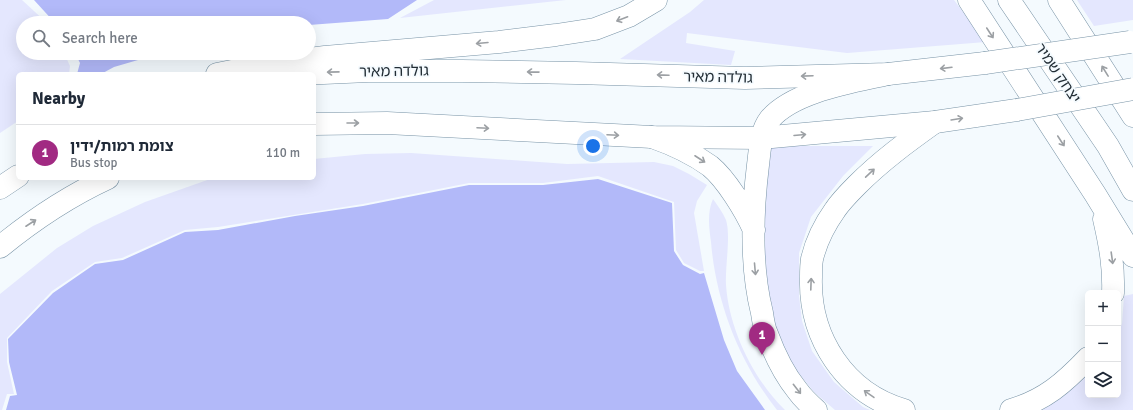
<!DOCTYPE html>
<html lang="en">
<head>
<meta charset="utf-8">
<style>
	body { margin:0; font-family:Signika,"Noto Sans Hebrew",sans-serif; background:#f6f6f7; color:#1f2937 }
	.controls { position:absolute; right:12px; bottom:12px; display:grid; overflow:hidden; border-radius:6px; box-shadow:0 4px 16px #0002 }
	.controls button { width:36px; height:36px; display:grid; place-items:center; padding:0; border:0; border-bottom:1px solid #e0e1e3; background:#fff; color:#1f2937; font:20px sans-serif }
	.you { position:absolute; left:593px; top:146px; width:14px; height:14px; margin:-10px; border:3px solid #fff; border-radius:50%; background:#1a73e8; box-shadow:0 0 0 6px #1a73e833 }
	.badge { display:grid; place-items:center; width:26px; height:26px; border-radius:50%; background:#a12a82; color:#fff; font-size:13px; font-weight:700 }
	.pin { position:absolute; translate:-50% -33px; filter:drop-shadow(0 1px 2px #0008) }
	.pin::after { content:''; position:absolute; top:21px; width:14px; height:12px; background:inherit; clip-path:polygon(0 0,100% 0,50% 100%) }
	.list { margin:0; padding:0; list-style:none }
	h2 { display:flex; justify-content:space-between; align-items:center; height:52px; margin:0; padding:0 16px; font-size:17px }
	h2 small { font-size:13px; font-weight:400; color:#747a83 }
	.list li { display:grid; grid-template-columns:26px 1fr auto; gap:12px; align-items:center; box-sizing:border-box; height:56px; padding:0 16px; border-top:1px solid #e0e1e3 }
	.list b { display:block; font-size:15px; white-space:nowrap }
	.list p { margin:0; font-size:13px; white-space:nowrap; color:#747a83 }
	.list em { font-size:13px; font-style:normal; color:#747a83 }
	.icon { flex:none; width:22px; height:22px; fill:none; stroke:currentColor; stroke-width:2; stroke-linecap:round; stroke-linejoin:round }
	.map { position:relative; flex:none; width:1133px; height:410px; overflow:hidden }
	.search { position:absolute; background:#fff; box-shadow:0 4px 16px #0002; left:16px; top:16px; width:300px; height:44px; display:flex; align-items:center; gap:10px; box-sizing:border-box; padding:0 14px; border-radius:22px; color:#747a83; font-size:15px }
	.panel { position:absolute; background:#fff; box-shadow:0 4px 16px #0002; left:16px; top:72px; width:300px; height:108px; border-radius:6px }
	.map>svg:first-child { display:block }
	.green { fill:#e4e7fe }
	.forest { fill:#b2b9f9 }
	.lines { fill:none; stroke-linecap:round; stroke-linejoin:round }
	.primary-casing { stroke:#7893a6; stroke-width:23 }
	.highway-casing { stroke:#7893a6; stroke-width:23 }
	.primary { stroke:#fff; stroke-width:22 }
	.highway { stroke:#fff; stroke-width:22 }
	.primary-bridge-casing { stroke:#7893a6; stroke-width:23; stroke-linecap:butt }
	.primary-bridge { stroke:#fff; stroke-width:22 }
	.oneway { stroke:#9ca0a4 }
	.labels { text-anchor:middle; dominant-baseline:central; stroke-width:3.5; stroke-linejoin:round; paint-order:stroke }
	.street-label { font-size:15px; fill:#222d35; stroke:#f4fafe }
</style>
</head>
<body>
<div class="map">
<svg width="1133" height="410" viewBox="0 0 1133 410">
	<rect width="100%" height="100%" fill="#f4fafe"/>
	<!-- green -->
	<path class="green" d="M 0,0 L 22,0 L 47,23 L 23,23 L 23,53 L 64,53 L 70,66 L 69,74 L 18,74 L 18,121 L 0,133 Z
		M 434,0 L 566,0 L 400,18 Z
		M 704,0 L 954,0 L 986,42 L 847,53 L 687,33 L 686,43 L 735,51 L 731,65 L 620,59 L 690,12 Z
		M 1077,0 L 1133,0 L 1133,20 L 1094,26 Z
		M 771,146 L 873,146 L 843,176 L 811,217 L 799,253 L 799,296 L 802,321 L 812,351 L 834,382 L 863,407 L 870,410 L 835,410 L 814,392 L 796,370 L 785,351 L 776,331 L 764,274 L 762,228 Z
		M 411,153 L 567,164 L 654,162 L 673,166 L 689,174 L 707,185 L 697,201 L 694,213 L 704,271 L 700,271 L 684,263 L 676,250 L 674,202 L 598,176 L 543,183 L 469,183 L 363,204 L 218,227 L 185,230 L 122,258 L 95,262 L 52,291 L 7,338 L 7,362 L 14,394 L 7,394 L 2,410 L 0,410 L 0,294 L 57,248 L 93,226 L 145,202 L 213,178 L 314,178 L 314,159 L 365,154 Z
		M 713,199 C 718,206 723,213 726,220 C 731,236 725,266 726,285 C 729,329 753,379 785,410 L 777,410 C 739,362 716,302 711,242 C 709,228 707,212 713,199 Z
		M 1133,294 L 1133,410 L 1038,410 L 1061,398 L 1088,375 L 1088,395 L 1118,395 L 1118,331 L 1122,324 L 1124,296 Z"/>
	<!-- forest -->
	<path class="forest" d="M 34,0 L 417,0 L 388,19 L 309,25 L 309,23 L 55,23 Z
		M 75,53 L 162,53 L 114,67 L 101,74 L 77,74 L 80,63 Z
		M 598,179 L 672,203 L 674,251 L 683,265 L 700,274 L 704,273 L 724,340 L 737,371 L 765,410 L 6,410 L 10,396 L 17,395 L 9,362 L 8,339 L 53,293 L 95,264 L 123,260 L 185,232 L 218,230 L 295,216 L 363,206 L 469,185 L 543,185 Z"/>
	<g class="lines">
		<!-- primary casing -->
		<g class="primary-casing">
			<path id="primary" d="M 301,74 L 368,71 L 462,71 L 576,73 L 745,78 L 888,74 L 985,63
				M 314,124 L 387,123 L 652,137 L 761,138 L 935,122 L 1017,110
				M 0,188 L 18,176
				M 0,247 C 33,220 69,196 108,178"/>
		</g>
		<!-- highway casing -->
		<g class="highway-casing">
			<path id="highway" d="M 969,0 L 1095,194 L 1133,256
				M 1009,0 L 1108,146 L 1133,190
				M 1059,0 L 1133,116
				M 217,74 L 262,65 L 325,57 L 499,42 L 556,35 L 595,29 L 629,16 L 656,0
				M 652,137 C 672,144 692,153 710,166 C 726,179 745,210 754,230
				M 1104,219 C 1110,245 1114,267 1113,293
				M 816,410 C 809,404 802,397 797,390 C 784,374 774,353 767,334 C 764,328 763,320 762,313 C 750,265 752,214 758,165 C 760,150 760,132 770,119 C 794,91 853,82 888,74
				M 904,410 C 845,393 809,338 811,277 C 811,271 811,265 812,259 C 816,242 825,224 835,210 C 841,201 849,193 857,185 C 881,161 907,142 935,122
				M 1011,410 C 1045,400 1064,383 1088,358"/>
		</g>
		<!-- primary -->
		<use href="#primary" class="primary"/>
		<!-- highway -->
		<use href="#highway" class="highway"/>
		<!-- primary-bridge casing -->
		<g class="primary-bridge-casing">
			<path id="primary-bridge" d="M 985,63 L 1130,42
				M 1017,110 L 1133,89"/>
		</g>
		<!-- primary-bridge -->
		<use href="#primary-bridge" class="primary-bridge"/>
	</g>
	<!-- one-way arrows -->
	<defs><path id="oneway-shaft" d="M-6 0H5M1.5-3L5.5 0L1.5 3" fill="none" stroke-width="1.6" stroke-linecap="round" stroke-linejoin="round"/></defs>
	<g class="oneway">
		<use href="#oneway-shaft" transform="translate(622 19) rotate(159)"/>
		<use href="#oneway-shaft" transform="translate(990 33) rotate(57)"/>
		<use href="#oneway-shaft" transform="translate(482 43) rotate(175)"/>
		<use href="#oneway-shaft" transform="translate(946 68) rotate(173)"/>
		<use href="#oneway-shaft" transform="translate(1105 71) rotate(-122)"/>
		<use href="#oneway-shaft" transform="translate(333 72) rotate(179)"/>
		<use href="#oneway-shaft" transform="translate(533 72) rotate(-179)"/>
		<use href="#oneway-shaft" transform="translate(663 75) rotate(-178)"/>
		<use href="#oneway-shaft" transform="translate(807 76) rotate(178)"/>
		<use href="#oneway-shaft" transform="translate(957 119) rotate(-9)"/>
		<use href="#oneway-shaft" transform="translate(353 123)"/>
		<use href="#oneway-shaft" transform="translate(483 128) rotate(3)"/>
		<use href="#oneway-shaft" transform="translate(613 135) rotate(3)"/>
		<use href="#oneway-shaft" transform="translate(800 135) rotate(-5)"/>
		<use href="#oneway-shaft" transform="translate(1061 141) rotate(57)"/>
		<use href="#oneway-shaft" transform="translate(700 159) rotate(33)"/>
		<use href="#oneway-shaft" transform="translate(870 173) rotate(-43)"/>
		<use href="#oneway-shaft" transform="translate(31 223) rotate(-33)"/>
		<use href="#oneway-shaft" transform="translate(1112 258) rotate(82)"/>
		<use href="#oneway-shaft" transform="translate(755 269) rotate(85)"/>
		<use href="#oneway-shaft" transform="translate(811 284) rotate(-88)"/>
		<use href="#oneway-shaft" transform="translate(797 389) rotate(52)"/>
		<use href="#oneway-shaft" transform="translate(869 394) rotate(-145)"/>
	</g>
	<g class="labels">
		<!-- street labels -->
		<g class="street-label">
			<text transform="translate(394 71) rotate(-1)">גולדה מאיר</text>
			<text transform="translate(1058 73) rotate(56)">יצחק שמיר</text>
			<text transform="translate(718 77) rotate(1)">גולדה מאיר</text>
		</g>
	</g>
</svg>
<div class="controls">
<button>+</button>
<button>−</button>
<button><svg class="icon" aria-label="layers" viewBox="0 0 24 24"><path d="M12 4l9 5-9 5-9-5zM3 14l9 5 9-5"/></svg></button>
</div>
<div class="you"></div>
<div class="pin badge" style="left:762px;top:355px">1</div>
<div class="search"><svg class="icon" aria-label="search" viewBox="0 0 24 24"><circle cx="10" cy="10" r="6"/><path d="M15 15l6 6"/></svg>Search here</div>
<section class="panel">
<h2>Nearby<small></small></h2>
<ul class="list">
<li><span class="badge">1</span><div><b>צומת רמות/ידין</b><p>Bus stop</p></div><em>110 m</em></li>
</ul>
</section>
</div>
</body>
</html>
